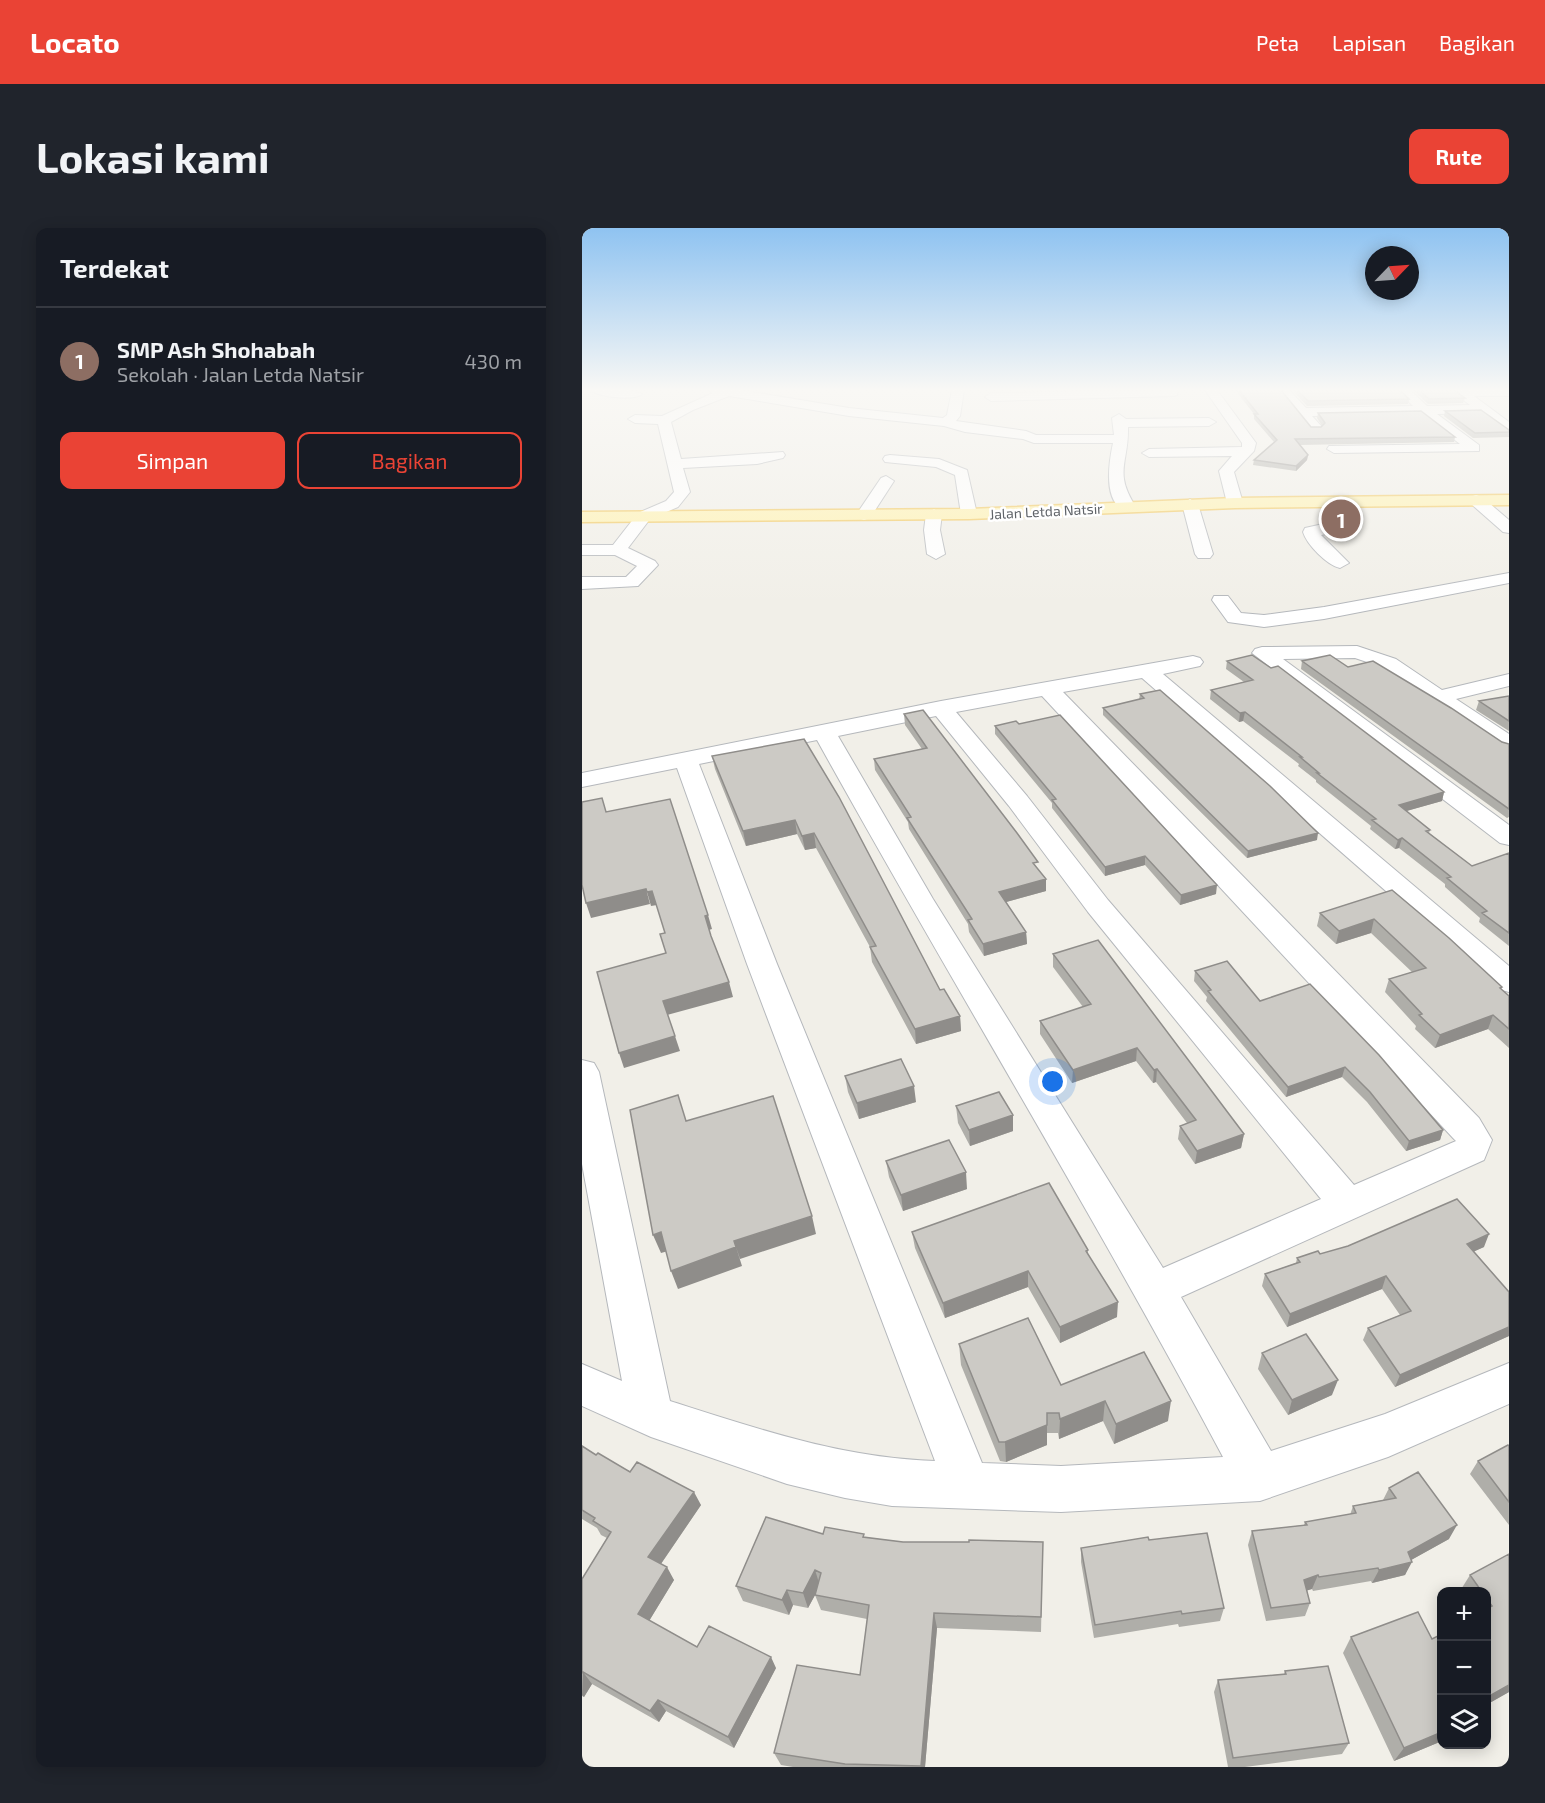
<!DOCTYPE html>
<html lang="id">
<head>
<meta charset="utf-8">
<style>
	body { margin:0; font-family:"Exo 2",sans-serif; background:#20242c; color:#f1f3f6 }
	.controls { position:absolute; right:18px; bottom:18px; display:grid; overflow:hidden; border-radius:12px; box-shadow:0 3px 15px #0003 }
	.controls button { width:54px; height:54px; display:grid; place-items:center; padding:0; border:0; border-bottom:2px solid #363941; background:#171b24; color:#f1f3f6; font:30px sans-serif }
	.compass { position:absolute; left:783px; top:18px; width:54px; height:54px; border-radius:50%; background:#171b24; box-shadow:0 3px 15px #0003; rotate:65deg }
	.you { position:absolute; left:471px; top:854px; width:21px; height:21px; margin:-15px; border:4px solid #fff; border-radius:50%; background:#1a73e8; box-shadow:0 0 0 9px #1a73e833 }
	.badge { display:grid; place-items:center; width:39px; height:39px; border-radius:50%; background:#ea4335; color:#fff; font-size:20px; font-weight:700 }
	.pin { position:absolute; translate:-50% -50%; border:3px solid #fff; box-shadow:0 2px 6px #0006 }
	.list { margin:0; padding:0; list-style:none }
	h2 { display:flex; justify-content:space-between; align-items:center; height:78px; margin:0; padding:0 24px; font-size:26px }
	h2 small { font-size:20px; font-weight:400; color:#9ea1a6 }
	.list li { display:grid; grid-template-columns:39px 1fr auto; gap:18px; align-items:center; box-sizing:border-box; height:108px; padding:0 24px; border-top:2px solid #363941 }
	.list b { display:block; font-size:22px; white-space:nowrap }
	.list p { margin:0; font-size:20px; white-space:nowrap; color:#9ea1a6 }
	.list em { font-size:20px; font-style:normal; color:#9ea1a6 }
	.actions { display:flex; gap:12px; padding:18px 24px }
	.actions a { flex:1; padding:14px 0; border:2px solid #ea4335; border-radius:12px; text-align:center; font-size:21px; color:#ea4335 }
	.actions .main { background:#ea4335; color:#fff }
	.icon { flex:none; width:33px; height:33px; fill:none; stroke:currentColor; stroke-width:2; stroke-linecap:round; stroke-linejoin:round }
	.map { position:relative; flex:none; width:927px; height:1539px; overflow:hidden; border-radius:12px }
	header { display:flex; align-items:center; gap:36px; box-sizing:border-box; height:84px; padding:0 30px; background:#ea4335; color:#fff }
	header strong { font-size:28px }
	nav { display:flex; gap:33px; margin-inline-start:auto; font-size:21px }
	.intro { display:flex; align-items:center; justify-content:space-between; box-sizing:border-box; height:144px; padding:0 36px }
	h1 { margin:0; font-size:42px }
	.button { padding:15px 27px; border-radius:12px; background:#ea4335; color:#fff; font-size:21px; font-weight:700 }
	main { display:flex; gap:36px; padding:0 36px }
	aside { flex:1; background:#171b24; border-radius:12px; box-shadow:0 3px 15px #0003 }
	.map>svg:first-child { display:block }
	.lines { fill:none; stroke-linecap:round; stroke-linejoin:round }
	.minor-casing { stroke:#b5b8bc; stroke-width:2 }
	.major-casing { stroke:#f2c960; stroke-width:3 }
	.minor { fill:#fff; fill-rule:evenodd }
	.major { fill:#fff2af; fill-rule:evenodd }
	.wall { fill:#afaea9 }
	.shaded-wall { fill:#8f8d8a }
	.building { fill:#cccac5; stroke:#8f8d8a; stroke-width:1.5 }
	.labels { text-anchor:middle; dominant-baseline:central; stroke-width:5; stroke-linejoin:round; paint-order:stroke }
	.far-street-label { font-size:14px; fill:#5f6368; stroke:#fff }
</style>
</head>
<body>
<header>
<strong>Locato</strong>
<nav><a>Peta</a><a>Lapisan</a><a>Bagikan</a></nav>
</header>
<div class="intro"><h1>Lokasi kami</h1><a class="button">Rute</a></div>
<main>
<aside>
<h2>Terdekat<small></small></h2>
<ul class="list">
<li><span class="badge" style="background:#8d6e63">1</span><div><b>SMP Ash Shohabah</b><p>Sekolah · Jalan Letda Natsir</p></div><em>430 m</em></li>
</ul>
<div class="actions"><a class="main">Simpan</a><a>Bagikan</a></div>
</aside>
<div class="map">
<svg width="927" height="1539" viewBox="0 0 927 1539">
	<rect width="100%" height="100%" fill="#f1efe8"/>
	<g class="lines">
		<!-- minor casing -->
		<g class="minor-casing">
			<path id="minor" d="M 8,162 L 47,162 L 60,166 C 52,173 16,169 8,162 Z
				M 126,162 L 158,162 L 267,180 L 361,190 L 365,187 L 370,162 L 382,162 L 378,188 L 374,193 L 444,203 L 454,207 L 532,207 L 530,190 L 537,186 L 544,191 L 627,190 L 634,194 L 627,198 L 546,199 C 547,235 531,244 554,279 L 546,284 C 520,277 527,234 531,215 L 452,215 L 441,211 L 383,204 L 362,198 L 267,188 L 147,168 L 111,182 L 89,194 L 99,231 L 201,224 L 203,227 L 201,230 L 175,236 L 101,240 L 108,264 L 96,279 L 68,291 L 46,320 L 73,333 L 76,337 L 56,358 L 0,361 L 0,349 L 44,349 L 55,338 L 33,327 L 0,327 L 0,317 L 31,317 L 56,285 L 84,273 L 92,264 L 76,196 L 53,195 L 46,191 L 53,187 L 80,188 L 131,165 Z
				M 596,162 L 595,167 L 591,168 L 409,173 L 403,169 L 409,165 Z
				M 623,162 L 635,162 L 674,215 L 672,223 L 652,244 L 661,275 L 659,278 L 653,280 L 645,275 L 637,243 L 650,228 L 567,229 L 560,225 L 567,221 L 660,219 L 660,215 Z
				M 695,162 L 707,162 L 724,180 L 831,178 L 815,162 L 828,162 L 845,178 L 888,177 L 876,168 L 876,162 L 927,162 L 927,168 L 892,168 L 927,194 L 927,204 L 898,185 L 855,186 L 897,217 L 897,223 L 752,225 L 745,221 L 747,218 L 878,216 L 839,186 L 730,188 L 740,199 L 738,202 L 728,202 Z
				M 308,227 L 357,231 L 385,242 L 395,286 L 393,289 L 387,291 L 379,286 L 373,247 L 354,239 L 303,234 L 301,231 L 303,228 Z
				M 304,248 L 312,253 L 288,290 L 282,292 L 276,290 L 274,287 L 299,250 Z
				M 894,267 L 900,269 L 927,292 L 927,305 L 921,304 L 888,275 L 886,272 L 888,269 Z
				M 746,269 L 752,271 L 767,295 L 761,303 L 739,307 L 767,335 L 758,340 C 745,337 725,317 721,304 L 723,300 L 750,294 L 738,274 Z
				M 608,271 L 616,276 L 631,326 L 628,330 L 616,330 L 613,326 L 600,276 Z
				M 352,281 L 360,286 L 358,302 L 363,326 L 354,331 L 345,326 L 342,302 L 344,286 Z
				M 927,345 L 927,355 L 742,391 L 682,399 L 646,394 L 630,372 L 632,368 L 646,368 L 659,385 L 682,387 L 742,379 Z
				M 775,418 L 814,431 L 860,462 L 927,446 L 927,458 L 874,471 L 927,506 L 927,523 L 919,521 L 800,439 L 773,430 L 701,431 L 927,597 L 927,617 L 918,615 L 670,425 L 673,421 L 680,419 Z
				M 611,428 L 618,430 L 621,434 L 618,438 L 581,446 L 927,738 L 927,764 L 916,761 L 560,450 L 481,464 L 897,890 L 910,912 L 902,932 L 599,1069 L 689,1223 L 803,1186 L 927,1135 L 927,1176 L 806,1229 L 678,1273 L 479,1284 L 310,1278 L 263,1270 L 205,1256 L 69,1209 L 0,1178 L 0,1136 L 40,1153 L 0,936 L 0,832 L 12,835 L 17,844 L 88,1173 C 176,1201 260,1230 353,1233 L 165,736 L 95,540 L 0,559 L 0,545 L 359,473 ZM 460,468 L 871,910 L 874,913 L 772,957 L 526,672 L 445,568 L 374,484 ZM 354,488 L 427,578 L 506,684 L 739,971 L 581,1040 L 351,671 L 256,508 ZM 235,512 C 368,752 512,987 641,1229 L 479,1238 L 400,1235 L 195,736 L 117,536 Z"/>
		</g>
		<!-- major casing -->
		<g class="major-casing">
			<path id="major" d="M 927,267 L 927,277 L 653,280 L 387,291 L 0,294 L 0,284 L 387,281 L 653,270 Z"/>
		</g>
		<!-- minor -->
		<use href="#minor" class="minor"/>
		<!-- major -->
		<use href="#major" class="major"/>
	</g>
	<!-- wall -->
	<path class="wall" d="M 653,162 L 699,162 L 729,199 L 739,199 L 740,198 L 735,190 L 736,185 L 873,209 L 872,214 L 717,217 L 726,227 L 725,232 L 714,243 L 671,237 L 672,232 L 692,214 L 672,191 L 672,186 Z
		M 710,162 L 818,162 L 827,171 L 826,176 L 725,178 Z
		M 831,162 L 872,162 L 883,170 L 881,175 L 846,176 Z
		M 863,183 L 927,204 L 927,209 L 891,210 L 862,188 Z
		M 645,433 L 862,564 L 860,573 L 824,583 L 848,602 L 847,605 L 890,638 L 927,625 L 927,718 L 897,694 L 898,690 L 863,659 L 863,656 L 817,620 L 813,621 L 788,601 L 789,598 L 734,554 L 734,552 L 716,538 L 717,536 L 661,493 L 657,494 L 628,471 L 629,462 L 662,454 L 644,441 Z
		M 720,433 L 766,439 L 920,514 L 927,516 L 927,589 L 925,590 L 719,441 Z
		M 558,466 L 735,612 L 665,630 L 521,487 L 521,480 L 557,472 Z
		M 927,468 L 927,503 L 894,482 L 897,473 Z
		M 322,486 L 456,641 L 464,663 L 424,674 L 444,704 L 445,716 L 402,728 L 387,704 L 386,696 L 327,601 L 326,594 L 293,542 L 292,531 L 340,521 L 323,497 Z
		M 413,498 L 634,666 L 598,677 L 563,637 L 523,648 L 470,580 L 470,575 L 413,506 Z
		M 222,511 L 358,762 L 378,788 L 379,803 L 334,816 L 290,734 L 288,719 L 234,620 L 223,622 L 215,606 L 164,618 L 133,541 L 130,528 Z
		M 810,662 L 920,759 L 919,761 L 927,768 L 927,820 L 906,801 L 853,820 L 833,801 L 834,798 L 803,764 L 807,751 L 830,744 L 789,705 L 754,716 L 735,698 L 738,685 Z
		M 471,726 L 662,906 L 659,920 L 613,936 L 596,911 L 598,898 L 605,895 L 574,854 L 571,855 L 554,833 L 490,855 L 458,806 L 458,793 L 501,779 L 471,739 Z
		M 613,743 L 678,773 L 861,902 L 858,912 L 824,923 L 785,874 L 760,849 L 704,869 L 624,773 L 625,769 L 612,753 Z
		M 263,848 L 334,874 L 277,891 L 266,864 Z
		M 374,878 L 431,887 L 431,903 L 388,918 L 376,895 Z
		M 304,933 L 385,961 L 321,983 L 307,949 Z
		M 330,1004 L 506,1022 L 506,1026 L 535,1089 L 478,1115 L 446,1059 L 363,1090 L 333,1020 Z
		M 902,1019 L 892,1023 L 927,1064 L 927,1108 L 813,1159 L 781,1112 L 786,1100 L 818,1087 L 800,1061 L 705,1099 L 680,1058 L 683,1046 L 714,1035 L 715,1030 L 738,1026 Z
		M 377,1116 L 479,1157 L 586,1193 L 532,1216 L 521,1193 L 477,1211 L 476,1205 L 465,1205 L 465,1217 L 424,1234 L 418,1233 L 379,1137 Z
		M 680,1125 L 750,1167 L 706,1187 L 676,1141 Z
		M 0,1218 L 14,1227 L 119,1277 L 79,1336 L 92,1352 L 67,1393 L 115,1419 L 194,1440 L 152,1520 L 84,1483 L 77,1494 L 10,1456 L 2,1469 L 0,1468 L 0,1351 L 25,1310 L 19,1307 L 15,1300 L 0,1291 Z
		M 927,1218 L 927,1297 L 888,1246 L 896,1233 Z
		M 807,1260 L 867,1311 L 829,1332 L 823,1347 L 790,1355 L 789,1353 L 731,1363 L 730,1361 L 725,1362 L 728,1375 L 723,1388 L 684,1393 L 666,1317 L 670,1303 L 722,1297 L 723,1294 L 768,1287 L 771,1278 L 801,1272 Z
		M 241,1306 L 282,1309 L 321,1314 L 461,1314 L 459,1404 L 355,1400 L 343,1539 L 211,1539 L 199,1537 L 192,1525 L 278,1447 L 285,1391 L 239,1382 L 233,1367 L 226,1380 L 211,1377 L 207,1387 L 161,1373 L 154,1358 Z
		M 567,1312 L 642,1380 L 638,1393 L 597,1399 L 596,1396 L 512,1410 L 499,1334 L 499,1320 Z
		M 927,1326 L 927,1464 L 904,1477 L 904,1364 L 878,1363 L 888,1347 Z
		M 769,1409 L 860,1513 L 812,1533 L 761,1425 Z
		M 703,1443 L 767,1515 L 760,1526 L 663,1539 L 646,1539 L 632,1464 L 636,1452 L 702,1446 Z"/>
	<!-- shaded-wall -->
	<path class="shaded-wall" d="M 726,227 L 725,232 L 714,243 L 714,238 Z
		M 663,484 L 661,493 L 657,494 L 658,485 Z
		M 862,564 L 860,573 L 814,586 L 817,577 Z
		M 213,592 L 215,606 L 164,618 L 161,603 Z
		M 232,605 L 234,620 L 223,622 L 220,608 Z
		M 736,605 L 735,612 L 665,630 L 666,623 Z
		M 820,610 L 817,620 L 813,621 L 816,612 Z
		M 563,628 L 563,637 L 523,648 L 523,639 Z
		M 464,651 L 464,663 L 417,676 L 417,664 Z
		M 635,657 L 634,666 L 598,677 L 599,667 Z
		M 64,661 L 68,676 L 9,690 L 4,675 Z
		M 70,663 L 75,677 L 69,678 L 65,664 Z
		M 126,687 L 130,701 L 127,702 L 123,688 Z
		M 792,691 L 789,705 L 754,716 L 757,703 Z
		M 444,704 L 445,716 L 402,728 L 401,716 Z
		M 147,754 L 151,769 L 85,787 L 81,773 Z
		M 911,787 L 906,801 L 853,820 L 858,807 Z
		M 378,788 L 379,803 L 334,816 L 333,801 Z
		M 93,808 L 98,823 L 42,840 L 37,825 Z
		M 555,820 L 554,833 L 490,855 L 491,842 Z
		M 763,839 L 760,849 L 704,869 L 706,859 Z
		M 575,841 L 574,854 L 571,855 L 572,842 Z
		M 332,858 L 334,874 L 277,891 L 275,875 Z
		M 431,887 L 431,903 L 388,918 L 387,902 Z
		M 861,902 L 858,912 L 824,923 L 827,913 Z
		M 662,906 L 659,920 L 613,936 L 615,923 Z
		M 384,944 L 385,961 L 321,983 L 319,967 Z
		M 230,988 L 234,1006 L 158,1031 L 152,1013 Z
		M 79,1004 L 86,1023 L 79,1025 L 71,1007 Z
		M 907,1006 L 902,1019 L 880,1029 L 885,1016 Z
		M 154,1019 L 160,1038 L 96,1061 L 89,1043 Z
		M 446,1043 L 446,1059 L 363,1090 L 361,1075 Z
		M 804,1048 L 800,1061 L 705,1099 L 708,1086 Z
		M 536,1074 L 535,1089 L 478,1115 L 478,1099 Z
		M 927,1099 L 927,1108 L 813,1159 L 818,1147 Z
		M 756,1152 L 750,1167 L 706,1187 L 710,1172 Z
		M 523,1173 L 521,1193 L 477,1211 L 478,1191 Z
		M 589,1173 L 586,1193 L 532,1216 L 534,1196 Z
		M 465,1185 L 465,1217 L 424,1234 L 423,1214 Z
		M 112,1264 L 119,1277 L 74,1343 L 66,1329 Z
		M 875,1297 L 867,1311 L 822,1336 L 830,1334 L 823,1347 L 790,1355 L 797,1342 L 826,1324 Z
		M 85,1339 L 92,1352 L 64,1398 L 56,1386 Z
		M 233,1342 L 238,1358 L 226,1380 L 221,1365 Z
		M 736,1347 L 730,1361 L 717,1365 L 722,1352 Z
		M 205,1362 L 211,1377 L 207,1387 L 200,1372 Z
		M 352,1385 L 355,1400 L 343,1539 L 339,1539 Z
		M 189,1429 L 194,1440 L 152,1520 L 146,1509 Z
		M 1,1444 L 10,1456 L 2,1469 L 0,1467 Z
		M 927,1457 L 927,1464 L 904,1477 L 904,1470 Z
		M 76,1472 L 84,1483 L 77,1494 L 68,1483 Z
		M 860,1504 L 860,1513 L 812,1533 L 822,1520 Z"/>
	<!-- building -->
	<path class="building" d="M 657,162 L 699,162 L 729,199 L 739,199 L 743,195 L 736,185 L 839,183 L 873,209 L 713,211 L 726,227 L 714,238 L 672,232 L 695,212 L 672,186 L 676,186 Z
		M 715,162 L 818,162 L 827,171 L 726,173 Z
		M 837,162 L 872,162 L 883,170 L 847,171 Z
		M 899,182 L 927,202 L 927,204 L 893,205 L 863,183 Z
		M 670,427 L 689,440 L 696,438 L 862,564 L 817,577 L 848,602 L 844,603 L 890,638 L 927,625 L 927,705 L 900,685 L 905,683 L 865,650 L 869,649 L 820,610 L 816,612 L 790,592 L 794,591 L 735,545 L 737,545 L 718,529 L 720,529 L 663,484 L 658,485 L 629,462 L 671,452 L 645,433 Z
		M 748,427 L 766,439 L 791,433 L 869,480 L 920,514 L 927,516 L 927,581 L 720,433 Z
		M 578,462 L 688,558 L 736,605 L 666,623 L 521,480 L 562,470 L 558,466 Z
		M 927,468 L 927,493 L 897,473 Z
		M 341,482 L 435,605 L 456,634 L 451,635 L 464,651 L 417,664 L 444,704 L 401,716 L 386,692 L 390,691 L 325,590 L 329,589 L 292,531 L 345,520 L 322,486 Z
		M 478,487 L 635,657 L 599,667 L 563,628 L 523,639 L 470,572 L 474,571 L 413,498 L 434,493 L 437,496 Z
		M 222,511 L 257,569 L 358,762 L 362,761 L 378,788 L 333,801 L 288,719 L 294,718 L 232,605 L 220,608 L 213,592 L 161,603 L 130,528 Z
		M 20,570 L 24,584 L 88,571 L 126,687 L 123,688 L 129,708 L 147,754 L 81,773 L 93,808 L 37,825 L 15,744 L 84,725 L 78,706 L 83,705 L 70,663 L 65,664 L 64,661 L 4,675 L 0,657 L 0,574 Z
		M 810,662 L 867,710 L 920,759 L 918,760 L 927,768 L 927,801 L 911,787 L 858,807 L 837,787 L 840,786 L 807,751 L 844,740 L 792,691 L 757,703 L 738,685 Z
		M 516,712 L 662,906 L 615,923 L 598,898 L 614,892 L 575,841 L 572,842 L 555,820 L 491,842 L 458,793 L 509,776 L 471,726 Z
		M 645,733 L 678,773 L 728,756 L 797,827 L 861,902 L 827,913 L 788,864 L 763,839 L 706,859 L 626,763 L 629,762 L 613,743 Z
		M 319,831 L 332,858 L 275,875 L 263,848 Z
		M 417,864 L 431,887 L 387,902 L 374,878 Z
		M 96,867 L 104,893 L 191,868 L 230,988 L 152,1013 L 154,1019 L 89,1043 L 79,1004 L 71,1007 L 48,882 Z
		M 367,912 L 384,944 L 319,967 L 304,933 Z
		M 467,955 L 506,1022 L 504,1023 L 536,1074 L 478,1099 L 446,1043 L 361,1075 L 330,1004 Z
		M 875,971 L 907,1006 L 885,1016 L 927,1064 L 927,1099 L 818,1147 L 786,1100 L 829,1083 L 804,1048 L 708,1086 L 683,1046 L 718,1034 L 715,1030 L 736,1023 L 738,1026 L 766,1018 Z
		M 446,1090 L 479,1157 L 562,1124 L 589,1173 L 534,1196 L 523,1173 L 478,1191 L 477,1185 L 465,1185 L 465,1197 L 423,1214 L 417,1214 L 377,1116 Z
		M 724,1106 L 756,1152 L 710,1172 L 680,1125 Z
		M 926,1217 L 927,1218 L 927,1274 L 896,1233 Z
		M 0,1218 L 14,1227 L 16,1225 L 48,1244 L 55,1234 L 112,1264 L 66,1329 L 85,1339 L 56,1386 L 115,1419 L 127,1398 L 189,1429 L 146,1509 L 76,1472 L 68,1483 L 1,1444 L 0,1445 L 0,1351 L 29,1304 L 11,1293 L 13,1290 L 0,1282 Z
		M 836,1244 L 875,1297 L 826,1324 L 830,1334 L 797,1342 L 796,1340 L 737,1349 L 736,1347 L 722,1352 L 728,1375 L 689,1380 L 670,1303 L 725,1297 L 723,1294 L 774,1285 L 771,1278 L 814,1270 L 807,1260 Z
		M 184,1289 L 241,1306 L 243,1299 L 282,1306 L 281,1309 L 321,1314 L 387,1314 L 387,1312 L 461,1314 L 459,1389 L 352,1385 L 339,1538 L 263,1536 L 192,1525 L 215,1437 L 278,1447 L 287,1377 L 233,1367 L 239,1345 L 233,1342 L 221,1365 L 205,1362 L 200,1372 L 154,1358 Z
		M 625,1305 L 642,1380 L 600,1386 L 599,1383 L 513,1397 L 499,1320 L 566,1309 L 567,1312 Z
		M 927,1326 L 927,1457 L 904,1470 L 904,1381 L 910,1378 L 904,1370 L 904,1364 L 900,1364 L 888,1347 Z
		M 836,1384 L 850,1411 L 860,1406 L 860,1504 L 822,1520 L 769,1409 Z
		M 746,1438 L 767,1515 L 651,1530 L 636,1452 L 704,1446 L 703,1443 Z"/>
	<!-- sky -->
	<linearGradient id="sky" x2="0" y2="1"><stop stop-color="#8fc3f1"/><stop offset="0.43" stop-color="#f9f8f5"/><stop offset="1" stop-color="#f9f8f5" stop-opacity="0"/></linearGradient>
	<rect width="927" height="377" fill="url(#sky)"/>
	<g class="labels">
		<!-- far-street labels -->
		<g class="far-street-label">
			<text transform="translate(464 283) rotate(-3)">Jalan Letda Natsir</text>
		</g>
	</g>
</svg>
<div class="controls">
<button>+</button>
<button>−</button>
<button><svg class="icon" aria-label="layers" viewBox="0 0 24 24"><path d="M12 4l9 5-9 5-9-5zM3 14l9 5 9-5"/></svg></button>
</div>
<svg class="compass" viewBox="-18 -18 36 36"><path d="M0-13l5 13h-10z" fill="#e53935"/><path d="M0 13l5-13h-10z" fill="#9ea1a6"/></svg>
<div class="you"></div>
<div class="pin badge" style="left:759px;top:291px;background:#8d6e63">1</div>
</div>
</main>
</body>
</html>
